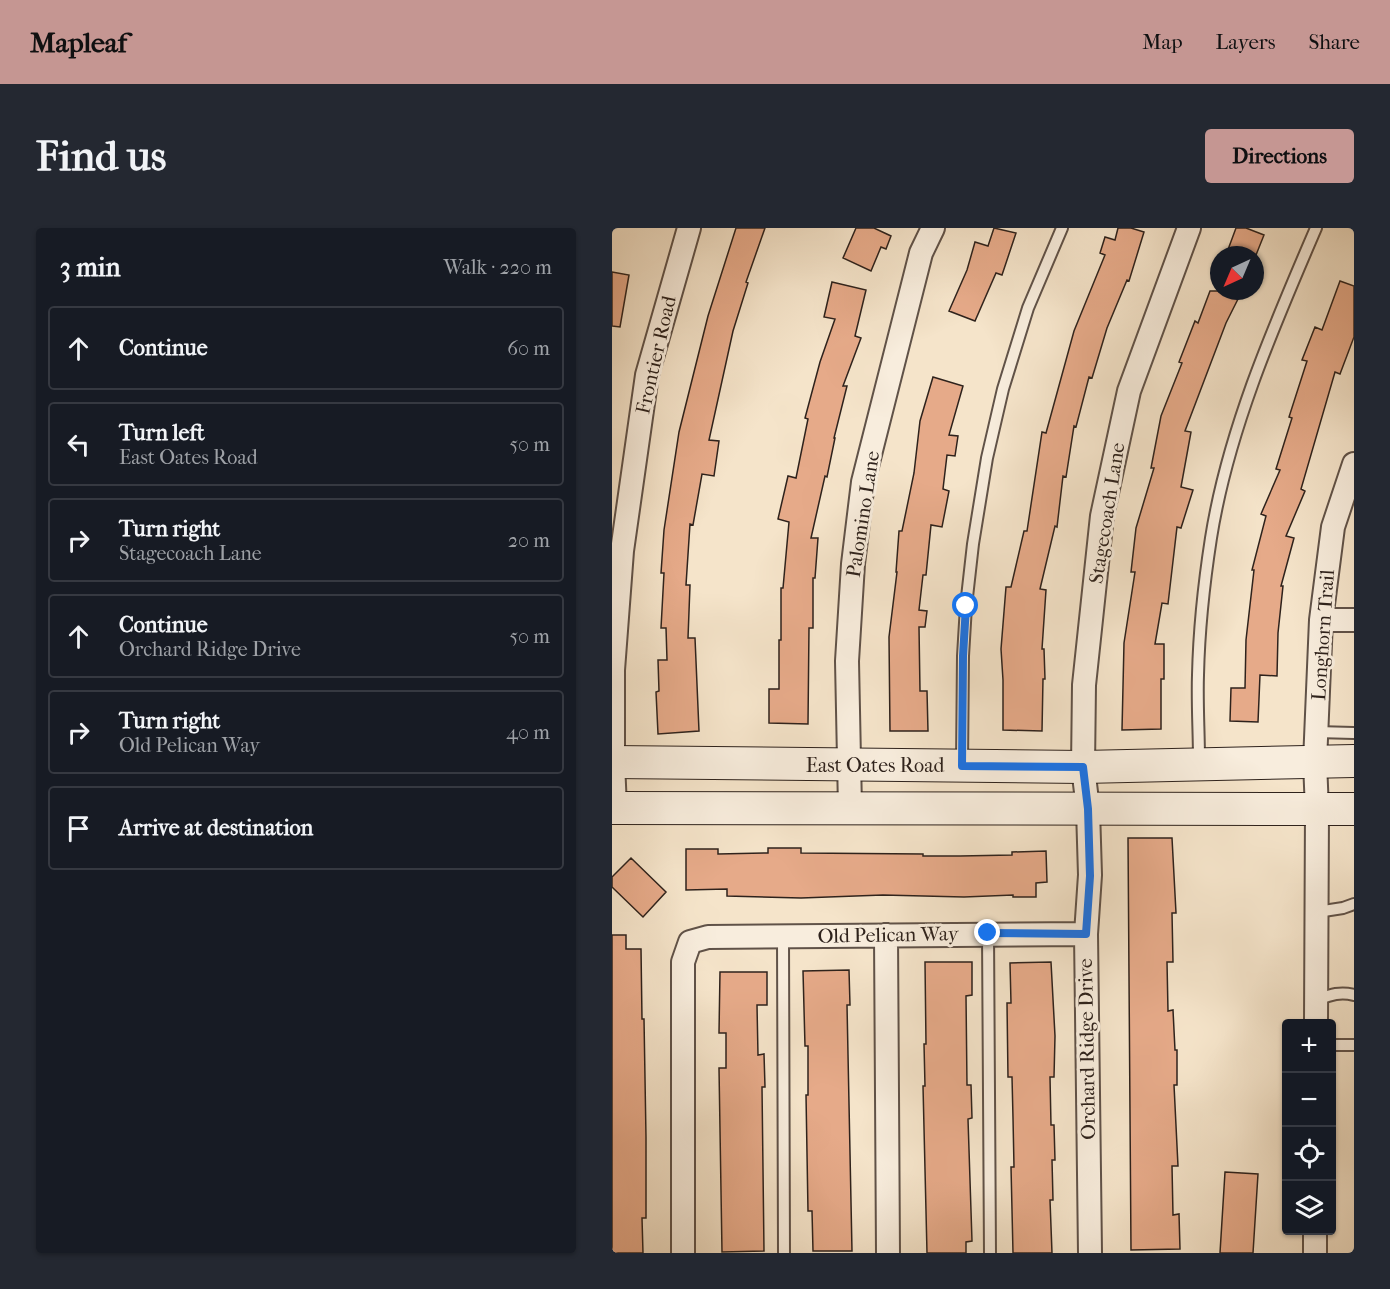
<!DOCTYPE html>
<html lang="en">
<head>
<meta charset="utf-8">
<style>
	body { margin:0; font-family:"IM FELL French Canon",serif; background:#242831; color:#f1f3f6 }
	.controls { position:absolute; right:18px; bottom:18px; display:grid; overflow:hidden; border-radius:6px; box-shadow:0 2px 4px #0004 }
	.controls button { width:54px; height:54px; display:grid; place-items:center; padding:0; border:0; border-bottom:2px solid #363941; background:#171b24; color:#f1f3f6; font:30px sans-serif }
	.compass { position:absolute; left:598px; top:18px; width:54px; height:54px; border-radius:50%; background:#171b24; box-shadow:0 2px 4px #0004; rotate:224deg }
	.stop { position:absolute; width:18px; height:18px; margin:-14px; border:4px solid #1a73e8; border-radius:50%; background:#fff }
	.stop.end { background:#1a73e8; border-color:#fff; box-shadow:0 2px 6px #0008 }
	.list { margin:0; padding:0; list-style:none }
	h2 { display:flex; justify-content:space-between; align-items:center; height:78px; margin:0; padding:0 24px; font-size:26px }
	h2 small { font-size:20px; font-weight:400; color:#9ea1a6 }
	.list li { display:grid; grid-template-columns:39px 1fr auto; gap:18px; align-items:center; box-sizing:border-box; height:84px; margin:0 12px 12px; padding:0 12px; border:2px solid #363941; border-radius:6px }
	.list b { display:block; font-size:22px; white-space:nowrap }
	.list p { margin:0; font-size:20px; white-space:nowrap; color:#9ea1a6 }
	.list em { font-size:20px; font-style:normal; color:#9ea1a6 }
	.icon { flex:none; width:33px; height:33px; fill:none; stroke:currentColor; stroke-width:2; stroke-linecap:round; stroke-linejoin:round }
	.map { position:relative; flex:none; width:742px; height:1025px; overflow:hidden; border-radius:6px }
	header { display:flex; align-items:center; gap:36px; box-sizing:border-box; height:84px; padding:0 30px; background:#c59692; color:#111 }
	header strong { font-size:28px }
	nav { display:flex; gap:33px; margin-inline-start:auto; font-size:21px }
	.intro { display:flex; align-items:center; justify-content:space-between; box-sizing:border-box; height:144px; padding:0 36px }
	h1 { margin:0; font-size:42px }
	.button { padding:15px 27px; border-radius:6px; background:#c59692; color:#111; font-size:21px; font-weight:700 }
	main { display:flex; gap:36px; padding:0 36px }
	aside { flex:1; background:#171b24; border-radius:6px; box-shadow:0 2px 4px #0004 }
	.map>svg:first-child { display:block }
	.building { fill:#e6aa89; stroke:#2e221c; stroke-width:1.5 }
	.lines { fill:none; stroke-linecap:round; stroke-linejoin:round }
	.service-casing { stroke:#605248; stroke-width:14 }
	.minor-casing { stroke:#605248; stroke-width:26 }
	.secondary-casing { stroke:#2e221c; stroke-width:34 }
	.service { stroke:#f8eddd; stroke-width:10 }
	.minor { stroke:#f8eddd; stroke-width:22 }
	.secondary { stroke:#f8eddd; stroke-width:32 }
	.route { stroke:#1a73e8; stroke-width:8 }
	.labels { text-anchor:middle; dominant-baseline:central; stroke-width:6; stroke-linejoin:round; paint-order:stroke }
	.street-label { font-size:20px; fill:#2e221c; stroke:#f8eddd }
</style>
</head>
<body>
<header>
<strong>Mapleaf</strong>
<nav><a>Map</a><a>Layers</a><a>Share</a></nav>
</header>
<div class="intro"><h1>Find us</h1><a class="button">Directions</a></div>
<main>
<aside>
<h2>3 min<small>Walk · 220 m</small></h2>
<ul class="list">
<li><svg class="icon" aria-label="ahead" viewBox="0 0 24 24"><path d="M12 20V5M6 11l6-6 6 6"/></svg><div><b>Continue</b></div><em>60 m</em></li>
<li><svg class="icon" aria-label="left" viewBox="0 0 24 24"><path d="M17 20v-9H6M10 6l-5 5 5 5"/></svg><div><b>Turn left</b><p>East Oates Road</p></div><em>50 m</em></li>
<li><svg class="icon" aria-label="right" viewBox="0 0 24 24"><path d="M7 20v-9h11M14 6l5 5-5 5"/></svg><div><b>Turn right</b><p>Stagecoach Lane</p></div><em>20 m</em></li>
<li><svg class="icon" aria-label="ahead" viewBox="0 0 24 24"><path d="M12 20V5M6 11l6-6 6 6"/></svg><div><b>Continue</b><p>Orchard Ridge Drive</p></div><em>50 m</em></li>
<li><svg class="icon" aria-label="right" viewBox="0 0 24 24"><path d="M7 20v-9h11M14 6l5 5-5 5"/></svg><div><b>Turn right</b><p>Old Pelican Way</p></div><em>40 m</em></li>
<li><svg class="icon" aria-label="arrive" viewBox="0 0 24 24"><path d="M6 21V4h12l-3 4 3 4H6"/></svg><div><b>Arrive at destination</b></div></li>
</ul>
</aside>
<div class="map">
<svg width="742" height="1025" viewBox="0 0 742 1025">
	<rect width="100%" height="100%" fill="#f5e4ca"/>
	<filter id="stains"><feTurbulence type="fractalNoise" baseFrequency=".00333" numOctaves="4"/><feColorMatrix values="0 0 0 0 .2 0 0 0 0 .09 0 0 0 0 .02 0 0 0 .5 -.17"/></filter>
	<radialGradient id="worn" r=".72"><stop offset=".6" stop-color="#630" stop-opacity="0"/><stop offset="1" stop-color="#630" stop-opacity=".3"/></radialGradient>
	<!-- building -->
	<path class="building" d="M 124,0 L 153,0 L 134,54 L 136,55 L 121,103 L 97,212 L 107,213 L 102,248 L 90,246 L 81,297 L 78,296 L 74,357 L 78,357 L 76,410 L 83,410 L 87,503 L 46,506 L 44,464 L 47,463 L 46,432 L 55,432 L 54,400 L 49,400 L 52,345 L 49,345 L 52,302 L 67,204 L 96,88 Z
		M 244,0 L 262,0 L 279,8 L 274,21 L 269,19 L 259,43 L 231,30 Z
		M 382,0 L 404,5 L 390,47 L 384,45 L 363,93 L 337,83 L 355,42 L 363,14 L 376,18 Z
		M 506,0 L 519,0 L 532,4 L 517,53 L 515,52 L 495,100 L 480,150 L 477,149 L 464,199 L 462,198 L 454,249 L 451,248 L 445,299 L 443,298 L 428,361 L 434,362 L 430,421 L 432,421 L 433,451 L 431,451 L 430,503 L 391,502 L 391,452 L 389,421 L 394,359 L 399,359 L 412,303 L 415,303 L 430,204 L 434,205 L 462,103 L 493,27 L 488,25 L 493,9 L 503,12 Z
		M 624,0 L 634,0 L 652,7 L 644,27 L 614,27 Z
		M 0,44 L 17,47 L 8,99 L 0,98 Z
		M 728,53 L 742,58 L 742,109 L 728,146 L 723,144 L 689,261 L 693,263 L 674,308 L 682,310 L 669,358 L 671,358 L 666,405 L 665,448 L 648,447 L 646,494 L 618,493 L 619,460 L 633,460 L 634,412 L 642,342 L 640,342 L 654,288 L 649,286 L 668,242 L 664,241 L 680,190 L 677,189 L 695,133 L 690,132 L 703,99 L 710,102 Z
		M 220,54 L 254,62 L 243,108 L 249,110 L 231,158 L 235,158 L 222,210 L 223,210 L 215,249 L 213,248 L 199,310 L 206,310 L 203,350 L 201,350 L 201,400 L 197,400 L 196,496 L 157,495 L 157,461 L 167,461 L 167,412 L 169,412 L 169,360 L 171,360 L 177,294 L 166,291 L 176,248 L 184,250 L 196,191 L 193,190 L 208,134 L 223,91 L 212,89 Z
		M 598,63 L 630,63 L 614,95 L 573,203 L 579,204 L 569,259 L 581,262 L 569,300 L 565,299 L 556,376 L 550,375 L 543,416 L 552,416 L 552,451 L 549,451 L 549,501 L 510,502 L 512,415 L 523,344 L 519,344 L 524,300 L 542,240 L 539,240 L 549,188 L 570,135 L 567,134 L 583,93 L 586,95 Z
		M 321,149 L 351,158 L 337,207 L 346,208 L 343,228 L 335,227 L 331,261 L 337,263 L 330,299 L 319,297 L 314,347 L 311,347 L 307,382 L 315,383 L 313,399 L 307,399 L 308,463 L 315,463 L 316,503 L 278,503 L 277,409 L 285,344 L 284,344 L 287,303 L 290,303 L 302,245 L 308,193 Z
		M 516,610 L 560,610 L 564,685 L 560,685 L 561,734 L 555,734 L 556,783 L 561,782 L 563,822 L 565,822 L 565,857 L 562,857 L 566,938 L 560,938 L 561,987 L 567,986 L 568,1021 L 519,1022 Z
		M 156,620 L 189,620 L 189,625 L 311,626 L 311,628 L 348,628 L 400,627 L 400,624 L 434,623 L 435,654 L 424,655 L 424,669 L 401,669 L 401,667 L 352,669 L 271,667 L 189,670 L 115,668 L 115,661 L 74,662 L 74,621 L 106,621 L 106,626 L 156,625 Z
		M 19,630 L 54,664 L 31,689 L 0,659 L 0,649 Z
		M 0,707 L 14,707 L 14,721 L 29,721 L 30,791 L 32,791 L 34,909 L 34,990 L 30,990 L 31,1025 L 0,1025 Z
		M 313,734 L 360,734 L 360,767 L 354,768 L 355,857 L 359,857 L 360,890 L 356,891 L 360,1013 L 354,1014 L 354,1025 L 315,1025 L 311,858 L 313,858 L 312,816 L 314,816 Z
		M 439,734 L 443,808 L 442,849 L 438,849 L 439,897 L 442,897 L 443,932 L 440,932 L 441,972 L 438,972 L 440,1025 L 401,1025 L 399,939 L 402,939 L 401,890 L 400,849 L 396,849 L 395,775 L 399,775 L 398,735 Z
		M 237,742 L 238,777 L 235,777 L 240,1023 L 201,1023 L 200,983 L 196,983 L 194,867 L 196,867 L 196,818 L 193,818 L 191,743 Z
		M 108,744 L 155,744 L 155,777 L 145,777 L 146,827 L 152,826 L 153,859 L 150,859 L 152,1023 L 110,1024 L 107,840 L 114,840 L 114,805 L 107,805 Z
		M 613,944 L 646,946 L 641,1025 L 608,1025 Z"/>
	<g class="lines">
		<!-- service casing -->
		<g class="service-casing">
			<path id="service" d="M 704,504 L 742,505
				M 587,533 C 587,504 585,475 586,447 C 587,402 592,355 599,310 C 616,203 661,100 704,0
				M 350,535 L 351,428 L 354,378 L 361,316 L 375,230 L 391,161 L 416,80 L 450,0
				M 705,684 L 731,680 L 742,676
				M 376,705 L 378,1025
				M 171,709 L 172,1025
				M 704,772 C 718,767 728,763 742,767
				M 720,817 L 742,817"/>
		</g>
		<!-- minor casing -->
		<g class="minor-casing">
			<path id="minor" d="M 709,392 L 742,392
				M 3,580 L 1,534 L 1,442 L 10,323 L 35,147 L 77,0
				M 238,580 L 235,433 L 241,336 L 251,254 L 309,25 L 321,0
				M 274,707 L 276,1025
				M 704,796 L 705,582 L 703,534 L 709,392 L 721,299 L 742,236
				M 71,1025 L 71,734 L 78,714 L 96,709 L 474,706
				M 478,1025 L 474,706 L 478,647 L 476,581 L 471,539 L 472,457 L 490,288 L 517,163 L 577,0
				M 703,1025 L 703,1002"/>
		</g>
		<!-- secondary casing -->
		<g class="secondary-casing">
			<path id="secondary" d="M 0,534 L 471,539 L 742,533
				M 0,580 L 742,581"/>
		</g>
		<!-- service -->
		<use href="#service" class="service"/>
		<!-- minor -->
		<use href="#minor" class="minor"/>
		<!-- secondary -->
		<use href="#secondary" class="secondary"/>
	</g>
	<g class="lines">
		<!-- route -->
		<path class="route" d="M 354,378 L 351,428 L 350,538 L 471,539 L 476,581 L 478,648 L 474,706 L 376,705"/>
	</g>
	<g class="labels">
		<!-- street labels -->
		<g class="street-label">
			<text transform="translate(44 127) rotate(-77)">Frontier Road</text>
			<text transform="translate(495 285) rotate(-81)">Stagecoach Lane</text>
			<text transform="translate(251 286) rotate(-81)">Palomino Lane</text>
			<text transform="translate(711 407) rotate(-86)">Longhorn Trail</text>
			<text x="263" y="537">East Oates Road</text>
			<text transform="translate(276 707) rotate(-1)">Old Pelican Way</text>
			<text transform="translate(475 821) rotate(-91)">Orchard Ridge Drive</text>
		</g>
	</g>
	<rect width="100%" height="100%" filter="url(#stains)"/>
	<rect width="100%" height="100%" fill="url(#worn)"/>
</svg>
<div class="controls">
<button>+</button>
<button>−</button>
<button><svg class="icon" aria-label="locate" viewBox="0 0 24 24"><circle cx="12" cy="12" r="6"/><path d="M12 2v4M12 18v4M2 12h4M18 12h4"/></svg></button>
<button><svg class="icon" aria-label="layers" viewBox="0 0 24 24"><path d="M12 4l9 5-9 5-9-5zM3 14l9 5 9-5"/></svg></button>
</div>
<svg class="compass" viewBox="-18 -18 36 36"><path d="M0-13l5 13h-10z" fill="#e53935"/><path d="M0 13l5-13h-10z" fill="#9ea1a6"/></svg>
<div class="stop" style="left:354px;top:378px"></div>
<div class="stop end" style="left:376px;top:705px"></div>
</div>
</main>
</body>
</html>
